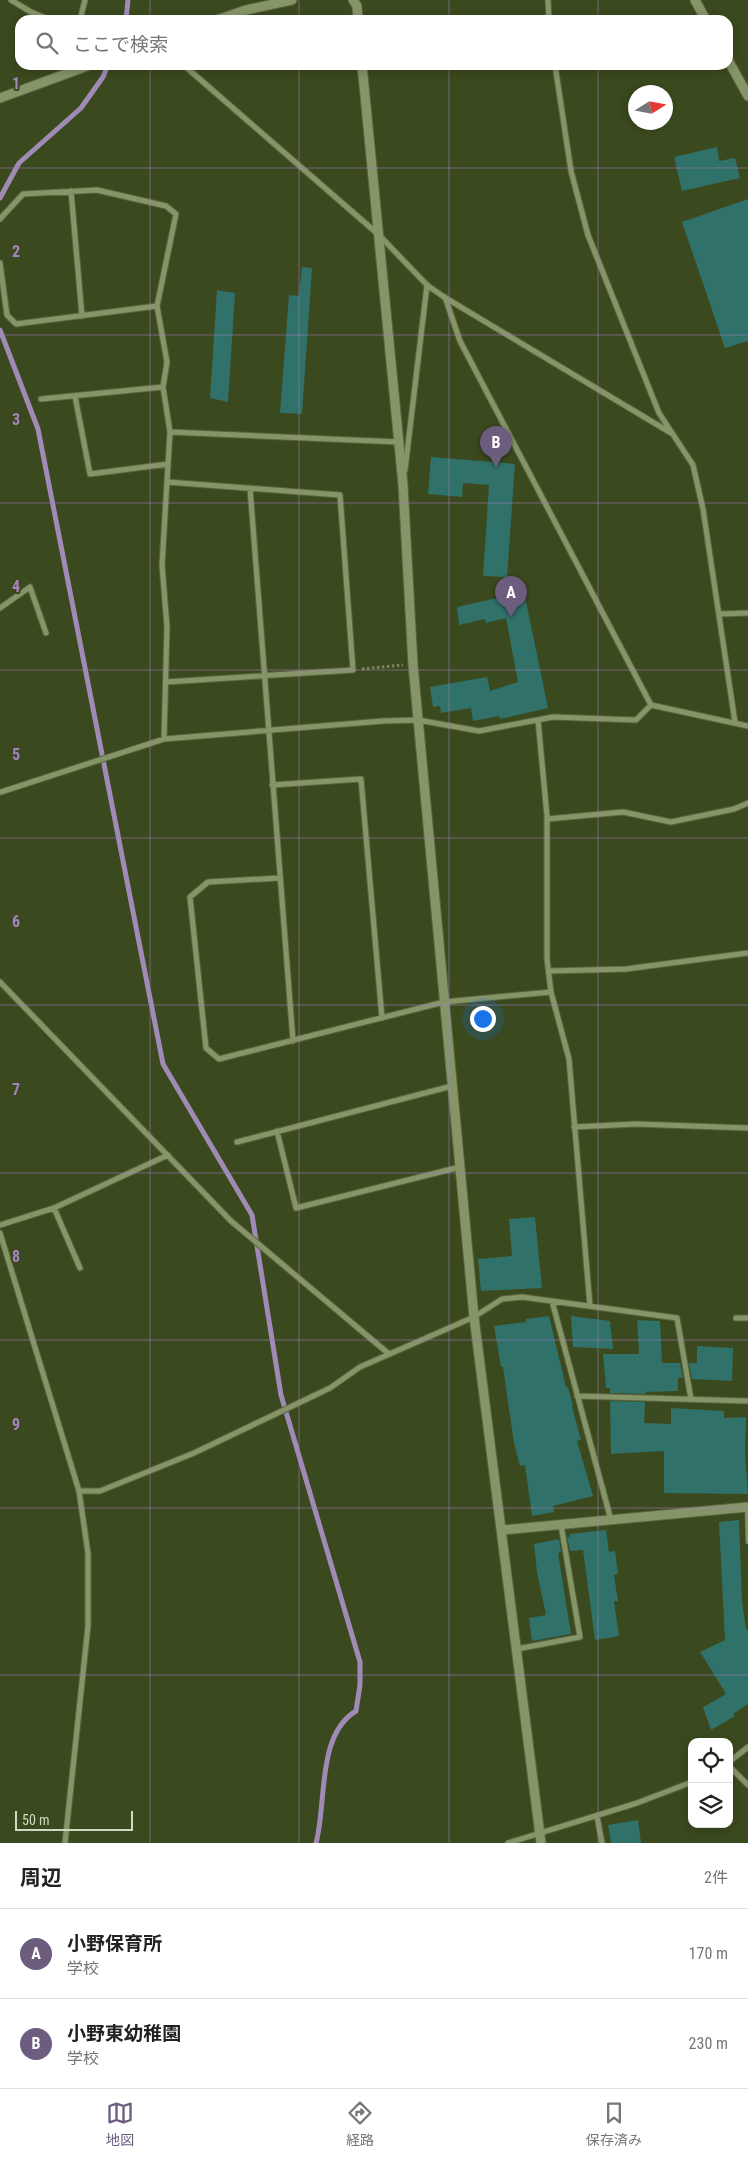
<!DOCTYPE html>
<html lang="ja">
<head>
<meta charset="utf-8">
<style>
	body { margin:0; font-family:"Roboto Condensed","Noto Sans JP",sans-serif; background:#f2f2f2; color:#222 }
	.controls { position:absolute; right:15px; bottom:15px; display:grid; overflow:hidden; border-radius:10px; box-shadow:0 2px 8px #0003 }
	.controls button { width:45px; height:45px; display:grid; place-items:center; padding:0; border:0; border-bottom:1px solid #e0e0e0; background:#fff; color:#222; font:25px sans-serif }
	.compass { position:absolute; left:628px; top:85px; width:45px; height:45px; border-radius:50%; background:#fff; box-shadow:0 2px 8px #0003; rotate:79deg }
	.scale { position:absolute; left:15px; bottom:12px; width:118px; box-sizing:border-box; padding-left:5px; border:2px solid #d0d9c1; border-top:0; font-size:14px; line-height:18px; white-space:nowrap; color:#d0d9c1; -webkit-text-stroke:4px #3b491e; paint-order:stroke }
	.you { position:absolute; left:482px; top:1018px; width:18px; height:18px; margin:-12px; border:4px solid #fff; border-radius:50%; background:#1a73e8; box-shadow:0 0 0 8px #1a73e833 }
	.badge { display:grid; place-items:center; width:32px; height:32px; border-radius:50%; background:#6c5d7f; color:#fff; font-size:16px; font-weight:700 }
	.pin { position:absolute; translate:-50% -41px; filter:drop-shadow(0 1px 2px #0008) }
	.pin::after { content:''; position:absolute; top:26px; width:18px; height:15px; background:inherit; clip-path:polygon(0 0,100% 0,50% 100%) }
	.list { margin:0; padding:0; list-style:none }
	h2 { display:flex; justify-content:space-between; align-items:center; height:65px; margin:0; padding:0 20px; font-size:21px }
	h2 small { font-size:16px; font-weight:400; color:#767676 }
	.list li { display:grid; grid-template-columns:32px 1fr auto; gap:15px; align-items:center; box-sizing:border-box; height:90px; padding:0 20px; border-top:1px solid #e0e0e0 }
	.list b { display:block; font-size:19px; white-space:nowrap }
	.list p { margin:0; font-size:16px; white-space:nowrap; color:#767676 }
	.list em { font-size:16px; font-style:normal; color:#767676 }
	.icon { flex:none; width:28px; height:28px; fill:none; stroke:currentColor; stroke-width:2; stroke-linecap:round; stroke-linejoin:round }
	.map { position:relative; flex:none; width:748px; height:1843px; overflow:hidden }
	.search { position:absolute; background:#fff; box-shadow:0 2px 8px #0003; left:15px; right:15px; top:15px; height:55px; display:flex; align-items:center; gap:12px; box-sizing:border-box; padding:0 18px; border-radius:15px; color:#767676; font-size:19px }
	.sheet { height:245px; background:#fff }
	nav { display:flex; justify-content:space-around; align-items:center; box-sizing:border-box; height:70px; border-top:1px solid #e0e0e0; background:#fff; font-size:14px; color:#767676 }
	nav a { display:grid; justify-items:center; gap:2px }
	nav .on { color:#6c5d7f }
	.map>svg:first-child { display:block }
	.lines { fill:none; stroke-linecap:round; stroke-linejoin:round }
	.stream { stroke:#a08bb6; stroke-width:5 }
	.building { fill:#307169 }
	.service-casing { stroke:#5a653f; stroke-width:5.5 }
	.minor-casing { stroke:#5a653f; stroke-width:7 }
	.tertiary-casing { stroke:#5a653f; stroke-width:11 }
	.path { stroke:#798562; stroke-width:3; stroke-dasharray:2.5 2.5; stroke-linecap:butt }
	.service { stroke:#859568; stroke-width:4 }
	.minor { stroke:#859568; stroke-width:5 }
	.tertiary { stroke:#859568; stroke-width:9 }
	.grid { fill:none; stroke:#a682c0; stroke-width:1; stroke-opacity:0.55 }
	.grid-label { font-size:16px; text-anchor:middle; font-weight:bold; fill:#a682c0; stroke:#3b491e; stroke-width:4; stroke-linejoin:round; paint-order:stroke }
</style>
</head>
<body>
<div class="map">
<svg width="748" height="1843" viewBox="0 0 748 1843">
	<rect width="100%" height="100%" fill="#3b491e"/>
	<g class="lines">
		<!-- stream -->
		<path class="stream" d="M 126,20 L 128,0
			M 0,198 L 19,163 L 81,108 L 103,77 L 108,65
			M 0,330 L 38,429 L 163,1064 L 252,1215 L 281,1395 L 360,1662 L 360,1685 L 356,1711 C 316,1735 327,1804 316,1843"/>
	</g>
	<!-- building -->
	<path class="building" d="M 717,147 L 719,161 L 735,158 L 740,178 L 682,191 L 674,157 Z
		M 748,199 L 748,341 L 725,348 L 682,222 Z
		M 302,267 L 312,268 L 302,414 L 280,413 L 289,295 L 299,296 Z
		M 217,290 L 235,293 L 228,402 L 210,398 Z
		M 431,457 L 515,464 L 507,577 L 483,576 L 489,485 L 463,483 L 462,497 L 428,494 Z
		M 523,587 L 548,708 L 500,719 L 499,716 L 473,721 L 471,708 L 441,713 L 440,706 L 433,707 L 430,687 L 487,677 L 490,691 L 518,682 L 506,618 L 486,623 L 485,619 L 459,625 L 457,607 L 501,597 L 500,591 Z
		M 535,1217 L 542,1288 L 481,1291 L 478,1259 L 512,1256 L 509,1219 Z
		M 549,1316 L 566,1387 L 568,1387 L 573,1406 L 572,1407 L 581,1440 L 577,1441 L 593,1496 L 553,1506 L 554,1512 L 532,1516 L 525,1465 L 520,1466 L 514,1443 L 503,1367 L 501,1367 L 494,1326 L 526,1322 L 526,1319 Z
		M 571,1316 L 610,1321 L 613,1349 L 573,1347 Z
		M 637,1320 L 660,1321 L 662,1363 L 680,1363 L 683,1378 L 678,1378 L 678,1391 L 646,1392 L 646,1394 L 610,1393 L 610,1388 L 606,1388 L 603,1354 L 639,1354 Z
		M 697,1346 L 733,1348 L 732,1381 L 692,1379 L 689,1363 L 697,1363 Z
		M 610,1401 L 645,1402 L 644,1423 L 671,1424 L 671,1408 L 724,1411 L 724,1418 L 746,1417 L 745,1455 L 748,1494 L 664,1493 L 664,1451 L 611,1454 Z
		M 739,1520 L 742,1602 L 746,1629 L 748,1629 L 748,1704 L 733,1714 L 735,1716 L 711,1730 L 703,1707 L 726,1694 L 700,1652 L 725,1640 L 719,1522 Z
		M 606,1530 L 609,1552 L 615,1551 L 618,1574 L 614,1575 L 618,1601 L 614,1601 L 619,1636 L 595,1640 L 583,1550 L 570,1551 L 567,1537 L 570,1537 L 570,1534 Z
		M 559,1539 L 561,1552 L 558,1553 L 571,1634 L 532,1641 L 529,1618 L 546,1615 L 537,1572 L 534,1544 Z
		M 638,1820 L 641,1843 L 611,1843 L 608,1825 Z"/>
	<g class="lines">
		<!-- service casing -->
		<g class="service-casing">
			<path id="service" d="M 747,1507 L 748,1542"/>
		</g>
		<!-- minor casing -->
		<g class="minor-casing">
			<path id="minor" d="M 11,0 L 31,12 L 51,20
				M 548,0 L 549,20
				M 80,20 L 85,0
				M 186,65 L 187,68 L 379,235 L 427,285 L 444,297 L 671,433
				M 555,65 L 571,171 L 588,235 L 659,413 L 693,465 L 703,509 L 735,722
				M 71,191 L 82,316
				M 0,219 L 23,194 L 97,190 L 166,206 L 176,214 L 157,306 L 167,362 L 163,387 L 170,432 L 162,565 L 167,627 L 164,739
				M 0,263 L 7,315 L 16,324 L 157,306
				M 445,297 L 460,341 L 651,705 L 748,726
				M 75,396 L 90,474 L 168,464
				M 41,399 L 163,387
				M 170,432 L 399,442
				M 405,470 L 427,285
				M 250,488 L 293,1041
				M 0,608 L 30,587 L 46,633
				M 719,614 L 748,613
				M 166,682 L 353,670 L 340,495 L 167,482
				M 538,720 L 547,816 L 547,959 L 551,992 L 569,1059 L 590,1306
				M 272,785 L 361,779 L 382,1018
				M 1,792 L 164,739 L 383,721 L 418,720 L 479,731 L 553,717 L 636,720 L 651,705
				M 547,819 L 623,812 L 671,822 L 734,809 L 748,803
				M 279,878 L 208,882 L 190,897 L 206,1048 L 219,1059 L 444,1002 L 551,992
				M 549,971 L 626,969 L 748,953
				M 0,982 L 231,1221 L 389,1354
				M 574,1127 L 636,1124 L 748,1128
				M 277,1131 L 296,1208 L 460,1167
				M 237,1142 L 452,1086
				M 54,1208 L 80,1268
				M 0,1225 L 54,1208 L 168,1155
				M 0,1233 L 79,1491 L 88,1553 L 88,1626 L 65,1843
				M 552,1301 L 611,1520
				M 736,1318 L 748,1318
				M 577,1396 L 748,1401
				M 79,1491 L 100,1491 L 194,1453 L 330,1388 L 360,1367 L 474,1317 L 502,1299 L 522,1297 L 677,1318 L 691,1399
				M 517,1649 L 580,1637 L 561,1525
				M 729,1762 L 748,1747
				M 729,1766 L 748,1785
				M 597,1816 L 602,1843
				M 508,1843 L 637,1803 L 692,1782"/>
		</g>
		<!-- tertiary casing -->
		<g class="tertiary-casing">
			<path id="tertiary" d="M 353,0 L 357,6 L 358,20
				M 695,0 L 706,20
				M 217,20 L 246,10 L 292,0
				M 728,60 L 748,96
				M 362,65 L 403,485 L 413,665 L 474,1317 L 541,1843
				M 0,98 L 90,65
				M 502,1530 L 748,1507"/>
		</g>
		<!-- path -->
		<path class="path" d="M 362,669 L 403,665"/>
		<!-- service -->
		<use href="#service" class="service"/>
		<!-- minor -->
		<use href="#minor" class="minor"/>
		<!-- tertiary -->
		<use href="#tertiary" class="tertiary"/>
	</g>
	<!-- grid -->
	<path class="grid" d="M 150,0 L 150,20M 299,0 L 299,20M 449,0 L 449,20M 598,0 L 598,20M 150,65 L 150,1843M 299,65 L 299,1843M 449,65 L 449,1843M 598,65 L 598,1843M 0,168 L 748,168M 0,335 L 748,335M 0,503 L 748,503M 0,670 L 748,670M 0,838 L 748,838M 0,1005 L 748,1005M 0,1173 L 748,1173M 0,1340 L 748,1340M 0,1508 L 748,1508M 0,1675 L 748,1675"/>
	<g class="grid-label">
		<text x="16" y="89">1</text>
		<text x="16" y="257">2</text>
		<text x="16" y="425">3</text>
		<text x="16" y="592">4</text>
		<text x="16" y="760">5</text>
		<text x="16" y="927">6</text>
		<text x="16" y="1095">7</text>
		<text x="16" y="1262">8</text>
		<text x="16" y="1430">9</text>
	</g>
</svg>
<div class="controls">
<button><svg class="icon" aria-label="locate" viewBox="0 0 24 24"><circle cx="12" cy="12" r="6"/><path d="M12 2v4M12 18v4M2 12h4M18 12h4"/></svg></button>
<button><svg class="icon" aria-label="layers" viewBox="0 0 24 24"><path d="M12 4l9 5-9 5-9-5zM3 14l9 5 9-5"/></svg></button>
</div>
<svg class="compass" viewBox="-18 -18 36 36"><path d="M0-13l5 13h-10z" fill="#e53935"/><path d="M0 13l5-13h-10z" fill="#767676"/></svg>
<div class="scale">50 m</div>
<div class="you"></div>
<div class="pin badge" style="left:511px;top:617px">A</div>
<div class="pin badge" style="left:496px;top:467px">B</div>
<div class="search"><svg class="icon" aria-label="search" viewBox="0 0 24 24"><circle cx="10" cy="10" r="6"/><path d="M15 15l6 6"/></svg>ここで検索</div>
</div>
<section class="sheet">
<h2>周辺<small>2件</small></h2>
<ul class="list">
<li><span class="badge">A</span><div><b>小野保育所</b><p>学校</p></div><em>170 m</em></li>
<li><span class="badge">B</span><div><b>小野東幼稚園</b><p>学校</p></div><em>230 m</em></li>
</ul>
</section>
<nav>
<a class="on"><svg class="icon" aria-label="map" viewBox="0 0 24 24"><path d="M3 6l6-2 6 2 6-2v14l-6 2-6-2-6 2zM9 4v14M15 6v14"/></svg>地図</a>
<a><svg class="icon" aria-label="directions" viewBox="0 0 24 24"><path d="M12 3l9 9-9 9-9-9zM9 14v-3h6M13 9l2 2-2 2"/></svg>経路</a>
<a><svg class="icon" aria-label="saved" viewBox="0 0 24 24"><path d="M7 4h10v16l-5-4-5 4z"/></svg>保存済み</a>
</nav>
</body>
</html>
